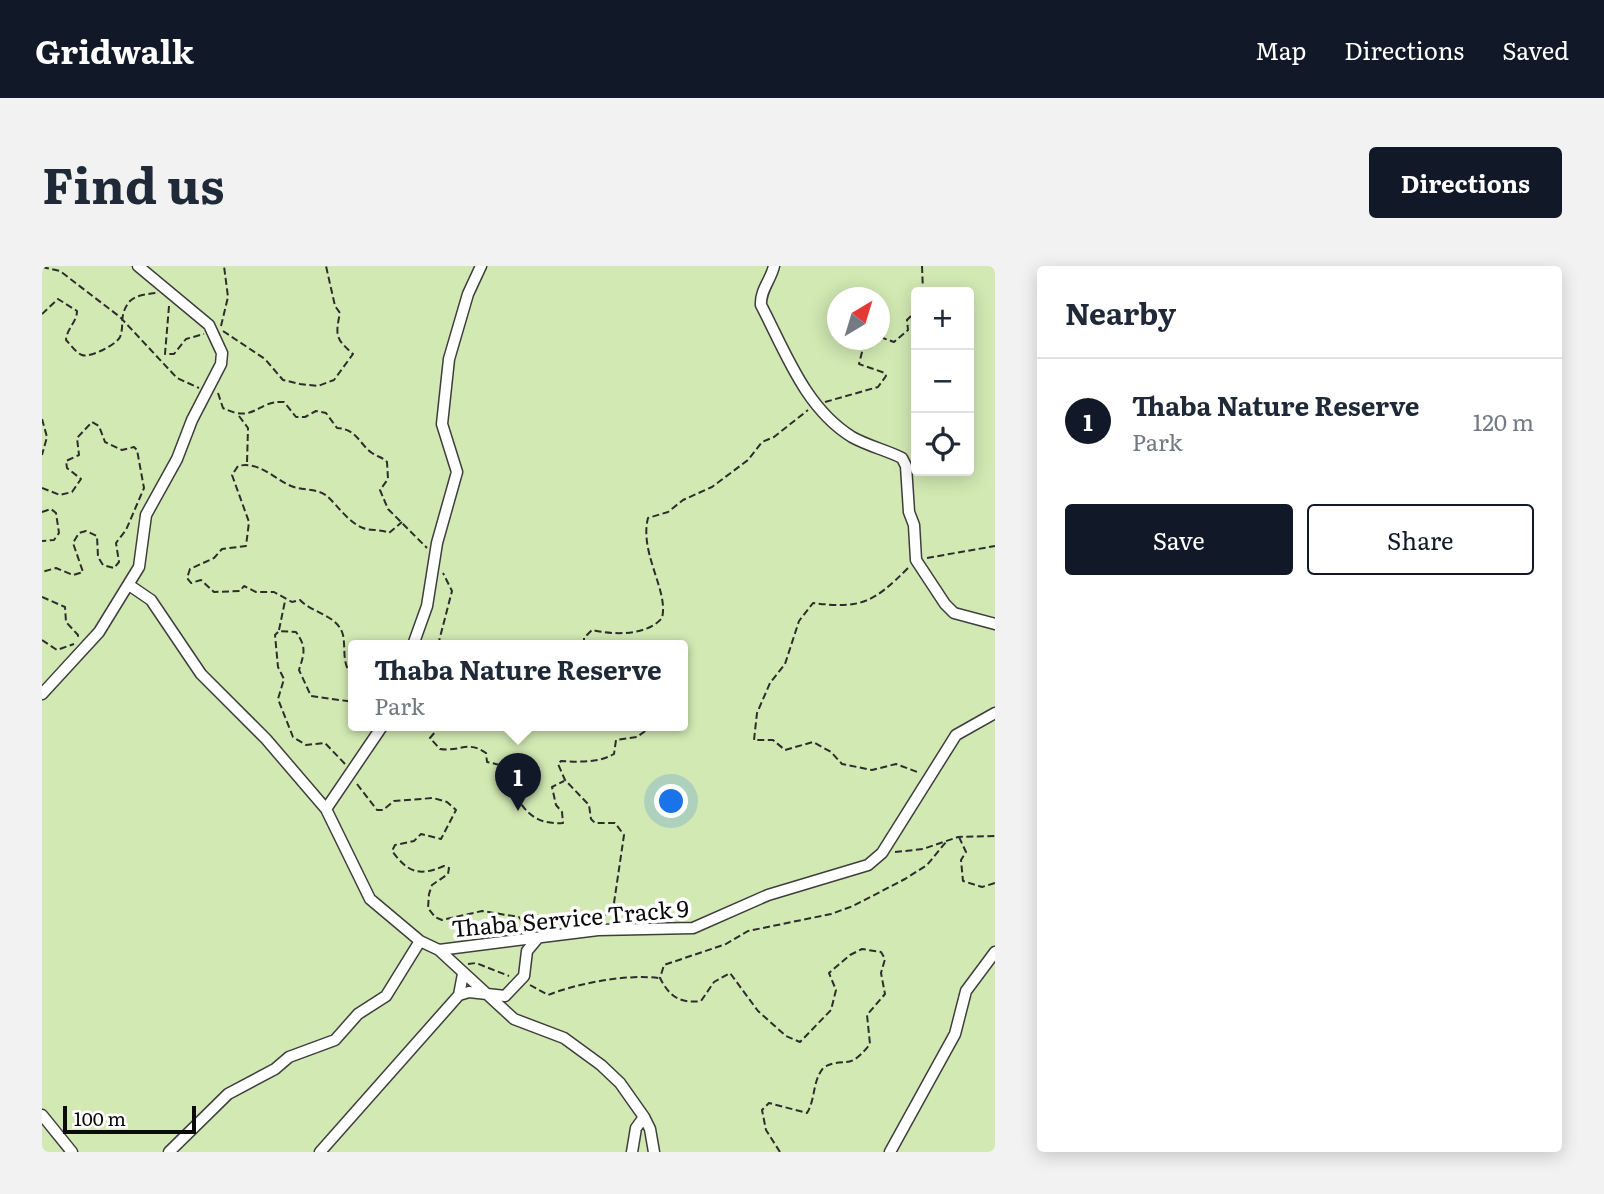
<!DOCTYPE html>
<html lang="en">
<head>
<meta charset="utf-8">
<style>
	body { margin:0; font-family:Literata,serif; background:#f2f2f3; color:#1f2937 }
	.controls { position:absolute; right:21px; top:21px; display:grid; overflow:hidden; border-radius:7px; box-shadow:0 4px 18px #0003 }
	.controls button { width:63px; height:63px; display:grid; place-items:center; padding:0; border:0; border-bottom:2px solid #e0e1e3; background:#fff; color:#1f2937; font:35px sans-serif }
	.compass { position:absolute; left:785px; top:21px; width:63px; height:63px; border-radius:50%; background:#fff; box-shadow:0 4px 18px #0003; rotate:38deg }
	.scale { position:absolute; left:21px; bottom:18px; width:133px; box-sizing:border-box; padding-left:7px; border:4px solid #0b0b0b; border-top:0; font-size:19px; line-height:24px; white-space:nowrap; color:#0b0b0b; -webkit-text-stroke:5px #fff; paint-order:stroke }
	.you { position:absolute; left:630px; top:536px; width:24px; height:24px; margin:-18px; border:5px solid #fff; border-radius:50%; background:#1a73e8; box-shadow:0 0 0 10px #1a73e833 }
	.badge { display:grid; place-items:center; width:46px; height:46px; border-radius:50%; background:#111827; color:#fff; font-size:23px; font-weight:700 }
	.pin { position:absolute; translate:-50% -58px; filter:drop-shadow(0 2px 4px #0008) }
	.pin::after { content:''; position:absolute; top:37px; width:24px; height:21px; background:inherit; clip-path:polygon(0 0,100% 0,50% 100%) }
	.popup { position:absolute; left:306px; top:374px; width:340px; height:91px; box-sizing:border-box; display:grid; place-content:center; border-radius:7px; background:#fff; filter:drop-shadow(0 2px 5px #0005); font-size:23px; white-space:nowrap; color:#747a83 }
	.popup b { font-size:26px; color:#1f2937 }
	.popup::after { content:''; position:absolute; left:50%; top:100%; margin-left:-14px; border:14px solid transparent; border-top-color:#fff }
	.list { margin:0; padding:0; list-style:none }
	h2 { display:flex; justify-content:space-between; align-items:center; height:91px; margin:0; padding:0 28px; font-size:30px }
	h2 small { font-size:23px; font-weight:400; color:#747a83 }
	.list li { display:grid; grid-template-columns:46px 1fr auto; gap:21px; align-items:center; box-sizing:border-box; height:126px; padding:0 28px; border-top:2px solid #e0e1e3 }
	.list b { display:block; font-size:26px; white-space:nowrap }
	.list p { margin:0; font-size:23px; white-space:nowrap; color:#747a83 }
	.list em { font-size:23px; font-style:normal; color:#747a83 }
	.actions { display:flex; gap:14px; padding:21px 28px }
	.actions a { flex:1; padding:16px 0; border:2px solid #111827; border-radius:7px; text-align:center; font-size:24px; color:#111827 }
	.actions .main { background:#111827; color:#fff }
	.icon { flex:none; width:38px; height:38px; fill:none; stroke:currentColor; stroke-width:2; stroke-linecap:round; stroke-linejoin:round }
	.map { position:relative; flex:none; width:953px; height:886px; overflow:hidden; border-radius:7px }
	header { display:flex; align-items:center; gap:42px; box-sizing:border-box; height:98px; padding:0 35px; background:#111827; color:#fff }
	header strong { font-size:33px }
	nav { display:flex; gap:38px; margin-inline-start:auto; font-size:24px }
	.intro { display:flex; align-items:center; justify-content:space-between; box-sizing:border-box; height:168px; padding:0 42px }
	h1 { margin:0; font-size:49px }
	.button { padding:18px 32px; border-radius:7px; background:#111827; color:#fff; font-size:24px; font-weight:700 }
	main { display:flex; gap:42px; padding:0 42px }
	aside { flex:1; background:#fff; border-radius:7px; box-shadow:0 4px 18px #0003 }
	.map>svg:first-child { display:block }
	.green { fill:#d2e9b3; fill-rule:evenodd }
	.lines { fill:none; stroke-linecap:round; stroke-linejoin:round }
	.minor-casing { stroke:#3e3e3e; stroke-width:13 }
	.path { stroke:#2d2d2d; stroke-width:2; stroke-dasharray:7 3.5; stroke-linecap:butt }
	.minor { stroke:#fff; stroke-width:10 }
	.labels { text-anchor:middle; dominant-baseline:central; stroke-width:7; stroke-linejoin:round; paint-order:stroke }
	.street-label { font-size:23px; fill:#0b0b0b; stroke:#fff }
</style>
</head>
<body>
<header>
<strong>Gridwalk</strong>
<nav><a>Map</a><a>Directions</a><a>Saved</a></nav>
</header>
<div class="intro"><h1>Find us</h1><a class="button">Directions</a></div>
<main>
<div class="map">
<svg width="953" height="886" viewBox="0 0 953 886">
	<rect width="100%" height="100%" fill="#fffae9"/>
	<!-- green -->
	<path class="green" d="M 0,0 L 953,0 L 953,886 L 0,886 ZM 874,26 L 927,26 L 927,205 L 874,205 ZM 796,32 L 838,32 L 838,74 L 796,74 ZM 312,379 L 640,379 L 640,459 L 312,459 Z"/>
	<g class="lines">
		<!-- minor casing -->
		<g class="minor-casing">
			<path id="minor" d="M 732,0 C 729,14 718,24 719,39 C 743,85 763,142 810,171 C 826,180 844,184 860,192 L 864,200 L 867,246 L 872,259 L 874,294 L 903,338 L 912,347 L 953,358
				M 87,319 L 109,334 L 159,408 L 224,473 L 284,543 L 328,633 L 378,675 L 397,684 L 472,753 L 522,772 L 559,799 L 578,817 L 602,851 L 608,863 L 612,886
				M 371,379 L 385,340 L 395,277 L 415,206 L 400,158 L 407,93 L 426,28 L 439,0
				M 0,428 L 57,366 L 97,301 L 104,249 L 135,193 L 150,154 L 179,98 L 180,87 L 167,59 L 96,0
				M 284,543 L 341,459
				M 397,684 L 556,664 L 651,662 L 726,629 L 826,599 L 840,587 L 914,469 L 953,447
				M 417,729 L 427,726 L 463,730 L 482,710 L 485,685 L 495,673
				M 0,849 L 30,886
				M 127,886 L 186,828 L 233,803 L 247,791 L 293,774 L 316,748 L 344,730 L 378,675
				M 278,886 L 417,729 L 421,708
				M 590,886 L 594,862 L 602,851
				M 848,886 L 913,768 L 924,725 L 953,686"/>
		</g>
		<!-- path -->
		<path class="path" d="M 880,0 L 881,26
			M 0,1 L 18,5 L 78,51 L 135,112 L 157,122
			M 127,40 L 123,88 L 132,88 L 144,73 L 162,68
			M 0,48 L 16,33 L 35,45 C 35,56 25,62 24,74 C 29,79 34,87 40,89 C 48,92 74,79 78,71 C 83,59 76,49 88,35 C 94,29 105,28 114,27
			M 179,60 L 186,31 L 182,0
			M 181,65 L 223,93 L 241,114 L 258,118 L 276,120 L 292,114 L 311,88 C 294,73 293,70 298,47 L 293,40 L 284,0
			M 838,71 L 852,76 L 866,64 L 865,54 L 874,45
			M 176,127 L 181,142 C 213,158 215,134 242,136 L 254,151 L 263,151 L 274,145 L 284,147 L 295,162 C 315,163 318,179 330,187 C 336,191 340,191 345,196 L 346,213 L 338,224 L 346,243 L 385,282
			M 783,136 L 836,121 L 844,110 L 843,107 L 817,98 L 821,82 L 828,74
			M 197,150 L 206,162 L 205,197
			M 0,153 L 5,171 L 0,189
			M 0,222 L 18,229 L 30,226 L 39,213 L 25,202 L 24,195 L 37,189 L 35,172 L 50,156 L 57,160 L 63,176 L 80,184 L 92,181 L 95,184 L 102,222 L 84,264 L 74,277 L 77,296 L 72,302 L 61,299 L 56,291 L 55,270 L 44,265 L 37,267 L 31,277 L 41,306 L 31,309 L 14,302 L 0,306
			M 0,246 L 9,243 L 14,247 L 17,267 L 12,274 L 0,275
			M 885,292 L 953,280
			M 866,302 C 831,337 819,343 771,337 L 757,355 L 743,398 L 728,417 L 715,447 L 712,474 L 731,474 L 743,484 L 771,476 L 789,486 L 800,498 L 830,504 L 854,498 L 878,507
			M 0,331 L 23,341 L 24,356 L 36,369 L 36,374
			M 237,364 L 243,335
			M 0,374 L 15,384 L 32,378
			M 396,379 L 410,325 L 401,307
			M 542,379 L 542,372 L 550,364 C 571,369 605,370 620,352 C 627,325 597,287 606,252 L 626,246 L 641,234 L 670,221 L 706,194 L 720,176 L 732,171 L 766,144
			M 312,410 C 299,401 304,383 301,369 C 296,349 270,347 258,334 L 250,336 L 232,326 L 214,326 L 202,320 L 198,325 L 172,326 L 159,314 L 149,317 L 145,312 L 148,303 L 172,292 L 180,283 L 204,280 L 207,256 L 190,209 L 196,200 C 217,195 231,212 249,220 C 261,225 275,222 285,230 C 296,240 306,256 321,262 C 329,265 339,263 347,267 L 360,256
			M 399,459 L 388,472 L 398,483 C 418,486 426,474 444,487 L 445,496 L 458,499 C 475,529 481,560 521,557 L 520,546 L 514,539 L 510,521 L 522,515
			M 303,498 L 283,477 L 264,479 L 251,471 L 236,433 L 242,413 L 236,401 L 233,369 L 237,365 L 254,366 C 265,381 262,388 257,404 L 269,430 L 312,436
			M 315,518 L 335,544 L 341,544 L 352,535 L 391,532 L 405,536 L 414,544 L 399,573 L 379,568 L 372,575 L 353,579 L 350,585 C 367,608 378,610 402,600 L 407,602 L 406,608 L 390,619 L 387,628 L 386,642 L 393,651 L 400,654 L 440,645 L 477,651 L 485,662
			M 917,571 L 924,586 L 919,594 L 921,615 L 940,621 L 953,617
			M 853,586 L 881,583 L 916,571 L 953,570
			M 573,638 L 588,654
			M 559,654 L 572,637 L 582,569 L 573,557 L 553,557 L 549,553 L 547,539 L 523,514 L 516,498 L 519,495 C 537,496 556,497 572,488 L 574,474 L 595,471 L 606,463 L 624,459
			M 426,698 L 434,697 L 467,710
			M 488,719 L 506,729 C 536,717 585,708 617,712
			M 738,886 L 724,864 L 720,844 L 727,837 L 765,847 C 774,832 770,815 782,801 C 805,790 806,806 828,778 L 825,749 L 843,728 L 839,707 L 843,693 L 839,686 L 820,683 L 808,689 L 787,707 L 794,724 L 789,744 L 758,776 L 744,770 L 716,745 L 688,707 L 672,716 L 659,735 C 638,738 627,730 618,712 L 622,699 L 684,678 L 706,665 L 789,648 L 811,640 L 863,613 L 885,599 L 904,576"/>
		<!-- minor -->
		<use href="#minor" class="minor"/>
	</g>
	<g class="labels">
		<!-- street labels -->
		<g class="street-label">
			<text transform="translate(528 651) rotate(-5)">Thaba Service Track 9</text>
		</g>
	</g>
</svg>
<div class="controls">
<button>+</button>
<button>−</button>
<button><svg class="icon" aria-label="locate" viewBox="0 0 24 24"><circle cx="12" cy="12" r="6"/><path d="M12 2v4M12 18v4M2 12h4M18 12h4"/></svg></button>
</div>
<svg class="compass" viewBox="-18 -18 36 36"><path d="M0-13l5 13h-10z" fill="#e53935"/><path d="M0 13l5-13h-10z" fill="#747a83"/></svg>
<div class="scale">100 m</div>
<div class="you"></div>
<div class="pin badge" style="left:476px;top:545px">1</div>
<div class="popup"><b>Thaba Nature Reserve</b>Park</div>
</div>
<aside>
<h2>Nearby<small></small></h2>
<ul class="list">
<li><span class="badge">1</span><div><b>Thaba Nature Reserve</b><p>Park</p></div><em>120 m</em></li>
</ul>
<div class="actions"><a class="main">Save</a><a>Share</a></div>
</aside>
</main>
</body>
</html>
